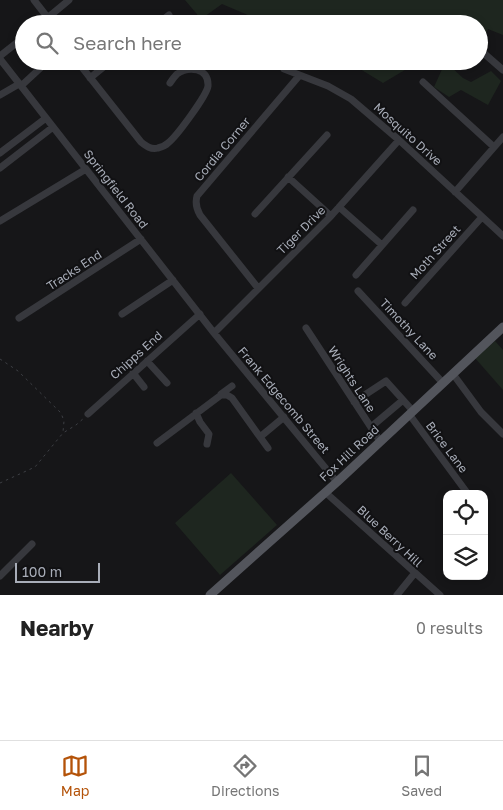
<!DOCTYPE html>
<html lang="en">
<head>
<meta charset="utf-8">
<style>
	body { margin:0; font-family:"Golos Text",sans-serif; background:#f2f2f2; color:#222 }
	.controls { position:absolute; right:15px; bottom:15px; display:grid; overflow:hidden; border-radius:10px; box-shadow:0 2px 8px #0003 }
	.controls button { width:45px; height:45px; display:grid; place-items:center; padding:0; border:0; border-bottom:1px solid #e0e0e0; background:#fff; color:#222; font:25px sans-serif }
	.scale { position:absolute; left:15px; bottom:12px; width:85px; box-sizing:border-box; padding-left:5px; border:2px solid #a8adb8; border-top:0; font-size:14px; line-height:18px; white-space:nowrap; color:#a8adb8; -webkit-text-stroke:4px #111113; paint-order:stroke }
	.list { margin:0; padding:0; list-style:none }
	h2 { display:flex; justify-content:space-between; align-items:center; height:65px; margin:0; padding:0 20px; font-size:21px }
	h2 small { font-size:16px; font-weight:400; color:#767676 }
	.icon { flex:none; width:28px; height:28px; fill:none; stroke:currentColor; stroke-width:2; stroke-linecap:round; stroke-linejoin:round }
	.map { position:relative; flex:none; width:503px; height:595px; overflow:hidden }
	.search { position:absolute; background:#fff; box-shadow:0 2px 8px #0003; left:15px; right:15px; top:15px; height:55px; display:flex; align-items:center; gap:12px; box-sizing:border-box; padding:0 18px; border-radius:28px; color:#767676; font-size:19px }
	.sheet { height:145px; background:#fff }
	nav { display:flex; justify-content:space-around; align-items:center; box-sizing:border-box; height:70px; border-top:1px solid #e0e0e0; background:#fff; font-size:14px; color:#767676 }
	nav a { display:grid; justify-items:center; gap:2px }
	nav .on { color:#b45309 }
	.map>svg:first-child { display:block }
	.green { fill:#1e261f }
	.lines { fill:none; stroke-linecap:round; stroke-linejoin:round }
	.path { stroke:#3d3f44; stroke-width:1; stroke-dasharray:2.5 4; stroke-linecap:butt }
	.minor { stroke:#37383d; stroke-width:7 }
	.major { stroke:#53555c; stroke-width:9 }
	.labels { text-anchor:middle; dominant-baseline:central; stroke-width:4; stroke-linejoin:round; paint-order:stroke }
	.street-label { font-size:12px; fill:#a8adb8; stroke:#111113 }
</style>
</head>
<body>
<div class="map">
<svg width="503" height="595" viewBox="0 0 503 595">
	<rect width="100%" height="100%" fill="#161618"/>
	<!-- green -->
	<path class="green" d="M 185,0 L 503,0 L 503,35 L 488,29 L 481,44 L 479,43 L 479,24 L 269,24 L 222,4 L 201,19 Z
		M 347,61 L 420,61 L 383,83 Z
		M 438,61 L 452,61 L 449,65 L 463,78 L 471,82 L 491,71 L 501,81 L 488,105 L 461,90 L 449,97 L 434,87 L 443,67 Z
		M 495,341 L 503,350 L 503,390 L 475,358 Z
		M 231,473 L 277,525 L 220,575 L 175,523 Z"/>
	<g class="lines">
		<!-- path -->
		<path class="path" d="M 0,359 L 18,371 L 61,413 L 64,421 L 63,432
			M 0,483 L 35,467 L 63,433 L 76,425 L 84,418"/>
		<!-- minor -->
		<path class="minor" d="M 34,0 L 48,18
			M 40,24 L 69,0
			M 158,24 L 169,15
			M 479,49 L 503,70
			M 0,56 L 24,37
			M 0,59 L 214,333 L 337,482
			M 77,61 L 141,142 C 146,146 151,150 158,148 C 162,147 166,145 168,143 C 177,136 207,95 208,86 C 209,67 188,66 177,74 C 174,77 172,80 170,83
			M 284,69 L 328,86 L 351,99 L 399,140 L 503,236
			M 90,78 L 111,61
			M 423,82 L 494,147
			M 21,86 L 48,61
			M 0,95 L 19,84
			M 0,153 L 46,118
			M 0,168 L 53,127
			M 288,177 L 331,216
			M 455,192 L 503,137
			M 339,207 L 382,245
			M 255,214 L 327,135
			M 0,221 L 86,169
			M 356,275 L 413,210
			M 258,288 L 200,215 C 196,208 195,203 197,196 L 299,76
			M 358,291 L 443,383
			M 405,303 L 482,217
			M 122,314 L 173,280
			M 19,318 L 141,239
			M 306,328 L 380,441
			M 214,333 L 331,216 L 399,140
			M 147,361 L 167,383
			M 133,373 L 144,387
			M 453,374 L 481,412 L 503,434
			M 221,394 L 232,386
			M 354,402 L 386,381 L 413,411
			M 196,413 L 200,422 L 209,434 L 207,444
			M 88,414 L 200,314
			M 409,414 L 468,494
			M 371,427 L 403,400
			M 260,437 L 268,448
			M 157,443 L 221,395 L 227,395 L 232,398 L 260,437 L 284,417
			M 325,492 L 440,595
			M 0,576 L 32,544
			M 397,595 L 414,574"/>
		<!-- major -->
		<path class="major" d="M 210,595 L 337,482 L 503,327"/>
	</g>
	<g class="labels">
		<!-- street labels -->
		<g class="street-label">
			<text transform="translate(408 134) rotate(42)">Mosquito Drive</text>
			<text transform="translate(222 149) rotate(-50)">Cordia Corner</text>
			<text transform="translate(116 189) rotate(52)">Springfield Road</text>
			<text transform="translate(301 230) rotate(-45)">Tiger Drive</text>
			<text transform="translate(435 252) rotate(-48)">Moth Street</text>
			<text transform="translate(74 270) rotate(-33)">Tracks End</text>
			<text transform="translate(409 329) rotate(47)">Timothy Lane</text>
			<text transform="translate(136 355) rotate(-42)">Chipps End</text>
			<text transform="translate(352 379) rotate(57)">Wrights Lane</text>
			<text transform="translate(284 400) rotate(50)">Frank Edgecomb Street</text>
			<text transform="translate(447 447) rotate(53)">Brice Lane</text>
			<text transform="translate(349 453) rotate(-43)">Fox Hill Road</text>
			<text transform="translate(390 536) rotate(43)">Blue Berry Hill</text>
		</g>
	</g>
</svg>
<div class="controls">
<button><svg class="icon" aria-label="locate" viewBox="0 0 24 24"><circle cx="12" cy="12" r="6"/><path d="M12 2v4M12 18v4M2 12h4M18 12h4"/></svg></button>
<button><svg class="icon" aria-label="layers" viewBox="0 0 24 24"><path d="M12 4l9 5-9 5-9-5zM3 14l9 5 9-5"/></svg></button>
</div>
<div class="scale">100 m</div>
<div class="search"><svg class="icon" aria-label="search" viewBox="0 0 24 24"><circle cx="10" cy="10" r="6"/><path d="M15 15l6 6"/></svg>Search here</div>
</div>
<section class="sheet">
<h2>Nearby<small>0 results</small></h2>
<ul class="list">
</ul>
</section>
<nav>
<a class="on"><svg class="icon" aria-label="map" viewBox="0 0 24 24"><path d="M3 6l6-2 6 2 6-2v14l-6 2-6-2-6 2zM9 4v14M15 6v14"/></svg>Map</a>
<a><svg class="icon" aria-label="directions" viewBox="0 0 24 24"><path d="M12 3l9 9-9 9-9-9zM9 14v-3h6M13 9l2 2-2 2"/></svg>Directions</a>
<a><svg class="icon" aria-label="saved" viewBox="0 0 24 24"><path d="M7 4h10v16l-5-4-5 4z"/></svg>Saved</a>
</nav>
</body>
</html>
